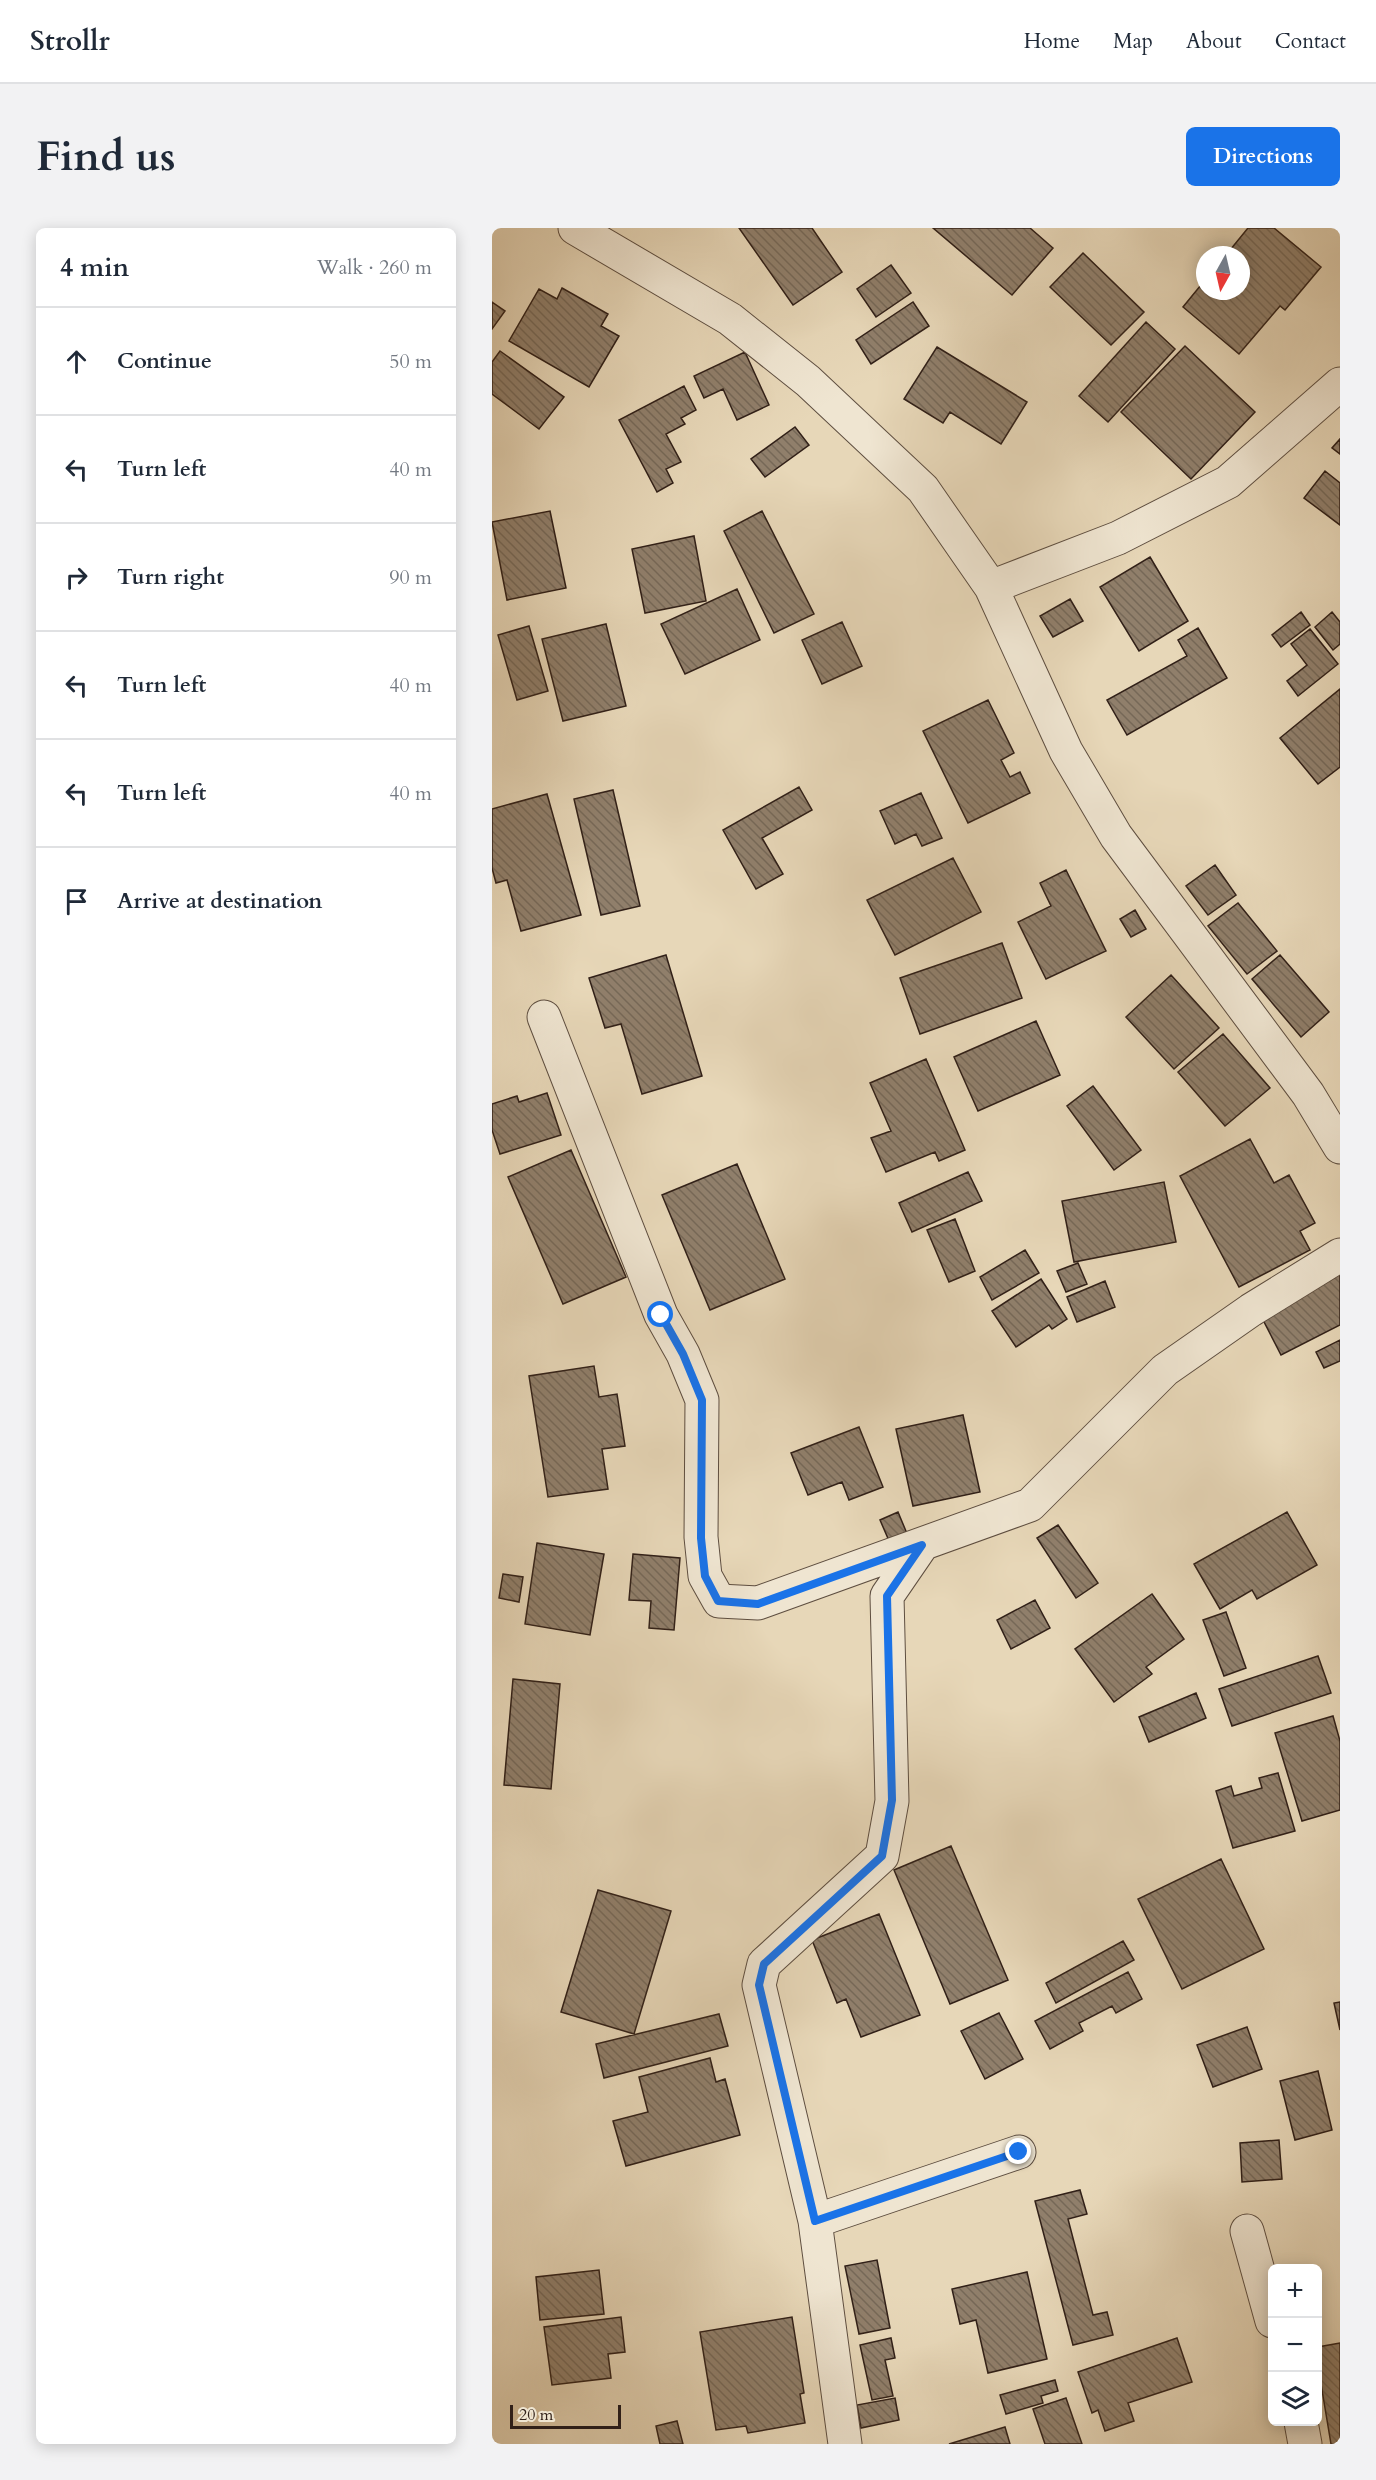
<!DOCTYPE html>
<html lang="en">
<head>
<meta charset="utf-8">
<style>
	body { margin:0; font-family:Cardo,serif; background:#f2f2f3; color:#1f2937 }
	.controls { position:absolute; right:18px; bottom:18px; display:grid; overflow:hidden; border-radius:9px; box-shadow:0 3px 15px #0003 }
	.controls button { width:54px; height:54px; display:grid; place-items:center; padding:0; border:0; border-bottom:2px solid #e0e1e3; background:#fff; color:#1f2937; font:30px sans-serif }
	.compass { position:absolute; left:704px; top:18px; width:54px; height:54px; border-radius:50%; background:#fff; box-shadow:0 3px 15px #0003; rotate:188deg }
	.scale { position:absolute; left:18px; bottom:15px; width:111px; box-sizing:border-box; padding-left:6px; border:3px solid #312018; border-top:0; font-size:16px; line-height:21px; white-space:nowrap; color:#312018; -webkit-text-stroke:4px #efe5d1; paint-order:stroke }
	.stop { position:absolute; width:18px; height:18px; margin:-14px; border:4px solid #1a73e8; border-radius:50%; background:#fff }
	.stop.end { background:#1a73e8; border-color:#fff; box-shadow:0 2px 6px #0008 }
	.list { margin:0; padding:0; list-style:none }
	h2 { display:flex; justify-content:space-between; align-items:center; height:78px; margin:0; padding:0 24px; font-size:26px }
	h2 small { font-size:20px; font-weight:400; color:#747a83 }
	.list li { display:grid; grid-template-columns:39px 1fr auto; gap:18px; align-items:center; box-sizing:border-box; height:108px; padding:0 24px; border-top:2px solid #e0e1e3 }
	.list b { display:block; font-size:22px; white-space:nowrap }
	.list em { font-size:20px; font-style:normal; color:#747a83 }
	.icon { flex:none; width:33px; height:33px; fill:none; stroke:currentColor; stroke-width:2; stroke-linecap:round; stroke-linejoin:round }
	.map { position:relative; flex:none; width:848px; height:2216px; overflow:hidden; border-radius:9px }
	header { display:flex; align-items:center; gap:36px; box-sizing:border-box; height:84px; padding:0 30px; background:#fff; border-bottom:2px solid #e0e1e3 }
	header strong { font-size:28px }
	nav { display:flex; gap:33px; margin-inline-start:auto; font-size:21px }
	.intro { display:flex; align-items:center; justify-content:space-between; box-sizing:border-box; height:144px; padding:0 36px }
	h1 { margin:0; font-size:42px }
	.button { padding:15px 27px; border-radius:9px; background:#1a73e8; color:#fff; font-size:21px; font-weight:700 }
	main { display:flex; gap:36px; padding:0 36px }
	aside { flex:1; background:#fff; border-radius:9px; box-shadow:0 3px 15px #0003 }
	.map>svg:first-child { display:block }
	.building { fill:url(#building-back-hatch); stroke:#312018; stroke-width:1.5 }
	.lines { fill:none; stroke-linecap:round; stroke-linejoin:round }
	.minor-casing { stroke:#5e4e40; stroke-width:35 }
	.minor { stroke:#efe5d1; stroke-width:33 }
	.route { stroke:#1a73e8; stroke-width:8 }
</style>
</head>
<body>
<header>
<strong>Strollr</strong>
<nav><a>Home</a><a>Map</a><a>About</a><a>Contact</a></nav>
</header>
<div class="intro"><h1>Find us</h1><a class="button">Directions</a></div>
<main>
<aside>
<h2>4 min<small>Walk · 260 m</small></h2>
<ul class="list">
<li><svg class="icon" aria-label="ahead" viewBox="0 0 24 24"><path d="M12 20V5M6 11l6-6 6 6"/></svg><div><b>Continue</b></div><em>50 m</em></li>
<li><svg class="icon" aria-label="left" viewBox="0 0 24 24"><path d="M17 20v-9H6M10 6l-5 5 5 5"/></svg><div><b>Turn left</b></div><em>40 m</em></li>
<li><svg class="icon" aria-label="right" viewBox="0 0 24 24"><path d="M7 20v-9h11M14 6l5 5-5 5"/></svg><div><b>Turn right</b></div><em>90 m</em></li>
<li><svg class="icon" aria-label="left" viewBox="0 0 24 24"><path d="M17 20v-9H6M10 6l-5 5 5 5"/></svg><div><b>Turn left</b></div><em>40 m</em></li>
<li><svg class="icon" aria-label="left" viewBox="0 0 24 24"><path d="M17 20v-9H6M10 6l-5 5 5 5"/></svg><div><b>Turn left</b></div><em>40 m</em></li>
<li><svg class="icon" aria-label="arrive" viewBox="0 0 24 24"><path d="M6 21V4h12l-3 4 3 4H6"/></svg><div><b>Arrive at destination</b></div></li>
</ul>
</aside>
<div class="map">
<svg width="848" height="2216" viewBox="0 0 848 2216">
	<defs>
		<pattern id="building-back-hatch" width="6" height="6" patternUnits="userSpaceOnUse" patternTransform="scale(1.5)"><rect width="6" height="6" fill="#907f6b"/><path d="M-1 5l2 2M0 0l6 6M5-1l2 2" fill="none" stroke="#766857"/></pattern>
	</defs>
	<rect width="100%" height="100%" fill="#e7d7b8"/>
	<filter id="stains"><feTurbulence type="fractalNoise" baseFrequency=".00333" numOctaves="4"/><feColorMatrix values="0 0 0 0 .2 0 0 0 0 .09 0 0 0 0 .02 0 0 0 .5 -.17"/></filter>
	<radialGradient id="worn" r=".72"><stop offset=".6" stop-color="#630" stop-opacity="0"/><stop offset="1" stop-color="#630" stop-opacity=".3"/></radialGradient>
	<!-- building -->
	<path class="building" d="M 247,0 L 320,0 L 350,44 L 301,77 Z
		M 441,0 L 538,0 L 561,20 L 520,67 Z
		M 756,0 L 782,0 L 829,39 L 793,82 L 788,78 L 747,126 L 691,79 L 713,52 L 713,63 L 749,63 L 749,27 L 734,27 Z
		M 591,25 L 652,84 L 619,117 L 558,59 Z
		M 399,37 L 419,65 L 384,89 L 365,61 Z
		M 70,60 L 116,86 L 109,98 L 127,108 L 97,159 L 17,113 L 47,61 L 65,71 Z
		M 0,74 L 13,83 L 0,101 Z
		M 421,74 L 437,98 L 379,136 L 364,112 Z
		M 654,94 L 683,121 L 616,194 L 587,168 Z
		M 693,118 L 763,184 L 699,251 L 629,184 Z
		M 445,119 L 535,174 L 509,216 L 458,184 L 451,195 L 412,171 Z
		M 8,123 L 72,169 L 47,201 L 0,166 L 0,134 Z
		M 253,124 L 277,177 L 245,192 L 231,161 L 212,170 L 202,148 Z
		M 192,158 L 204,182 L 189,190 L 193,196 L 174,206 L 189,234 L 174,241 L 181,255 L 165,264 L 127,192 Z
		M 303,199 L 317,217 L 273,249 L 259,231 Z
		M 848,211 L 848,226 L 840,220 Z
		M 833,243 L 848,255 L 848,297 L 812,270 Z
		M 58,283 L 74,360 L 15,372 L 0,294 Z
		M 270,283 L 322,386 L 282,405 L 232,303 Z
		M 202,308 L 214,373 L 153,385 L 140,321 Z
		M 658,329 L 696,393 L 647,423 L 608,359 Z
		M 245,361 L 268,412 L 193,446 L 169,396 Z
		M 578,371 L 591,393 L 561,409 L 548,388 Z
		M 809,384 L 818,397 L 789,419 L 780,407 Z
		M 840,384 L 848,394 L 848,416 L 841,422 L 823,399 Z
		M 350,394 L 370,438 L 330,456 L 310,412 Z
		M 114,396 L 134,478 L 71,493 L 50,411 Z
		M 37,398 L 56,463 L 25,472 L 6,407 Z
		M 706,400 L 735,450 L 635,507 L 615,472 L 695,428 L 686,412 Z
		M 818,401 L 846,436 L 806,468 L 795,453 L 815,437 L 799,416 Z
		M 848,461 L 848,539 L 826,556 L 788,510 Z
		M 496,472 L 522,525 L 509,532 L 518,549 L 528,544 L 538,565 L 476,595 L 431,503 Z
		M 307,559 L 320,582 L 270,610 L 291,646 L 264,661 L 231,602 Z
		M 121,562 L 148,678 L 109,687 L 82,571 Z
		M 429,565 L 450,610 L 430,618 L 424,606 L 403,616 L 388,583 Z
		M 55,566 L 89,687 L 29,703 L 15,652 L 4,655 L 0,640 L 0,581 Z
		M 461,630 L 489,684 L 403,727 L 375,672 Z
		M 723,637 L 744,667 L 716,687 L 694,658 Z
		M 574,642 L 614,723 L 554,751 L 526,694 L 559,678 L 548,655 Z
		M 746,675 L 785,723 L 755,746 L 716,698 Z
		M 643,682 L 654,701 L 639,709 L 628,691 Z
		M 510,715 L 530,770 L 428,806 L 408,750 Z
		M 174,727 L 210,848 L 150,866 L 129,796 L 113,800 L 97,750 Z
		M 788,727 L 837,784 L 809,809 L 760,751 Z
		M 679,747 L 727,800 L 682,841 L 634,789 Z
		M 544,793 L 568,847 L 486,883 L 462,829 Z
		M 731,806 L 778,860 L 733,898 L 686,844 Z
		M 434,831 L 473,922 L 447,933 L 443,924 L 394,944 L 379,910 L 399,903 L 378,855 Z
		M 601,858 L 649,922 L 622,942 L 575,878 Z
		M 55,865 L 69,907 L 8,926 L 0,902 L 0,876 L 25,868 L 27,874 Z
		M 758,911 L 782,955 L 797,947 L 823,995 L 808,1003 L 818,1022 L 747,1059 L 688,948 Z
		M 79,922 L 134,1049 L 71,1076 L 16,949 Z
		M 245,936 L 293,1051 L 218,1082 L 170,967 Z
		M 476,944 L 490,973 L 420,1004 L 407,975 Z
		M 672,954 L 684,1014 L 582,1034 L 570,973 Z
		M 463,991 L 483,1043 L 457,1054 L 435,1002 Z
		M 533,1022 L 547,1045 L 500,1072 L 488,1049 Z
		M 586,1035 L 595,1056 L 574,1064 L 565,1043 Z
		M 848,1045 L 848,1097 L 789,1127 L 768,1086 Z
		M 549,1051 L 575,1091 L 560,1101 L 557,1097 L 524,1119 L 500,1083 Z
		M 613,1053 L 623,1079 L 585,1094 L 575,1069 Z
		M 848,1112 L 848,1133 L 832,1140 L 824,1124 Z
		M 102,1138 L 107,1169 L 125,1166 L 133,1218 L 110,1221 L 116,1261 L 56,1269 L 37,1148 Z
		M 471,1187 L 488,1264 L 421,1278 L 404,1201 Z
		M 367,1199 L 391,1259 L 357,1272 L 350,1254 L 316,1267 L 299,1225 Z
		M 406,1284 L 416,1308 L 398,1315 L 388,1292 Z
		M 795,1284 L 825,1337 L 765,1371 L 760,1362 L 728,1381 L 702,1336 Z
		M 566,1297 L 606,1355 L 584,1370 L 545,1310 Z
		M 45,1315 L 112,1326 L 98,1407 L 33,1396 Z
		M 141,1326 L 188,1330 L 182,1402 L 157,1400 L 159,1373 L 137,1372 Z
		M 11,1346 L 31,1349 L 27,1374 L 7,1370 Z
		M 660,1366 L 692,1411 L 654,1439 L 660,1446 L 622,1474 L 583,1421 Z
		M 543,1372 L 558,1400 L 519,1421 L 505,1392 Z
		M 734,1384 L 754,1440 L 732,1448 L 711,1392 Z
		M 826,1428 L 839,1465 L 740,1498 L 727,1461 Z
		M 21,1451 L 68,1456 L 59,1561 L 12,1557 Z
		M 704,1465 L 714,1490 L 657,1514 L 647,1489 Z
		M 841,1488 L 848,1513 L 848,1582 L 810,1593 L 783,1505 Z
		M 786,1545 L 803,1603 L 741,1620 L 724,1563 L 739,1558 L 742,1568 L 770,1560 L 767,1550 Z
		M 459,1618 L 516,1752 L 458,1776 L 402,1642 Z
		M 729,1631 L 772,1721 L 690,1761 L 646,1671 Z
		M 106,1662 L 179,1683 L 142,1806 L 69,1784 Z
		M 387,1686 L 428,1787 L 369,1809 L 354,1771 L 345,1775 L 320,1712 Z
		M 631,1713 L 642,1732 L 564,1775 L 554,1755 Z
		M 636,1744 L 650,1771 L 624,1785 L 620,1778 L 587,1795 L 591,1803 L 558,1821 L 543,1793 Z
		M 848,1774 L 848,1802 L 842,1775 Z
		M 507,1785 L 531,1831 L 493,1851 L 469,1803 Z
		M 227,1786 L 236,1818 L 112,1850 L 104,1816 Z
		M 755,1799 L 770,1841 L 721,1859 L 705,1817 Z
		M 218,1830 L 224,1854 L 233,1851 L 248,1907 L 134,1938 L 121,1893 L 156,1884 L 147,1849 Z
		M 826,1843 L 840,1902 L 803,1912 L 788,1853 Z
		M 787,1912 L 790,1951 L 750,1954 L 748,1915 Z
		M 588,1962 L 595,1986 L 576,1991 L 601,2087 L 615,2084 L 621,2107 L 581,2117 L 543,1973 Z
		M 385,2032 L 398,2100 L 367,2106 L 353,2038 Z
		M 107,2042 L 112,2086 L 48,2092 L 44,2049 Z
		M 535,2044 L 555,2131 L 496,2145 L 484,2092 L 468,2096 L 460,2061 Z
		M 129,2089 L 133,2124 L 116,2126 L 119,2150 L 60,2157 L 52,2099 Z
		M 300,2089 L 312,2165 L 308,2166 L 313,2195 L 256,2205 L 254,2198 L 224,2202 L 208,2104 Z
		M 399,2110 L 403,2130 L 393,2132 L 401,2168 L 380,2172 L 368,2117 Z
		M 685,2110 L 700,2154 L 636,2175 L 642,2193 L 613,2203 L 606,2182 L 600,2185 L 586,2144 Z
		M 848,2115 L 848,2216 L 839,2216 L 826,2138 L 826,2119 Z
		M 563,2152 L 566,2163 L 549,2168 L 551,2175 L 514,2186 L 508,2167 Z
		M 403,2170 L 407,2192 L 369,2200 L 365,2177 Z
		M 574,2170 L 590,2216 L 553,2216 L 541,2181 Z
		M 185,2193 L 191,2216 L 168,2216 L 164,2198 Z
		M 513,2199 L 518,2216 L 457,2216 Z"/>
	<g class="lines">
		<!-- minor casing -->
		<g class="minor-casing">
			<path id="minor" d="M 83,0 L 238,91 L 316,153 L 431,261 L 499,359 L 574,523 L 624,608 L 816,866 L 848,919
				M 499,359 L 626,310 L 736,254 L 848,156
				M 52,789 L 169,1087 L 191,1126 L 210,1172 L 209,1309 L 213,1348 L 227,1373 L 266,1375 L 538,1277 L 673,1142 L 759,1082 L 848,1027
				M 323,1993 L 527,1924
				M 755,2003 L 780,2093
				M 809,2194 L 813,2216
				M 353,2216 L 323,1993 L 267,1757 L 272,1736 L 390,1628 L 400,1573 L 395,1368 L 430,1317"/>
		</g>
		<!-- minor -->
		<use href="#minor" class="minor"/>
	</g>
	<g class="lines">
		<!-- route -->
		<path class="route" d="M 169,1087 L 191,1126 L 210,1172 L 209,1310 L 213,1348 L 226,1373 L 266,1376 L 430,1317 L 395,1368 L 400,1572 L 390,1628 L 272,1736 L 267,1757 L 323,1993 L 527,1924"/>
	</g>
	<rect width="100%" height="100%" filter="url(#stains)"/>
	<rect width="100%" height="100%" fill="url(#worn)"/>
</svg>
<div class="controls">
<button>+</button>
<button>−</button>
<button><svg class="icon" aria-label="layers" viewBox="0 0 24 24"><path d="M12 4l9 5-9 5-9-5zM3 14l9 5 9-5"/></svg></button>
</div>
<svg class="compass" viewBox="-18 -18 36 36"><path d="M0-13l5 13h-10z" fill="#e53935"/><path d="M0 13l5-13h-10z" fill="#747a83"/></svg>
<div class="scale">20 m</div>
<div class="stop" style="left:169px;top:1087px"></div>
<div class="stop end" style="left:527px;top:1924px"></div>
</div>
</main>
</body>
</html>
